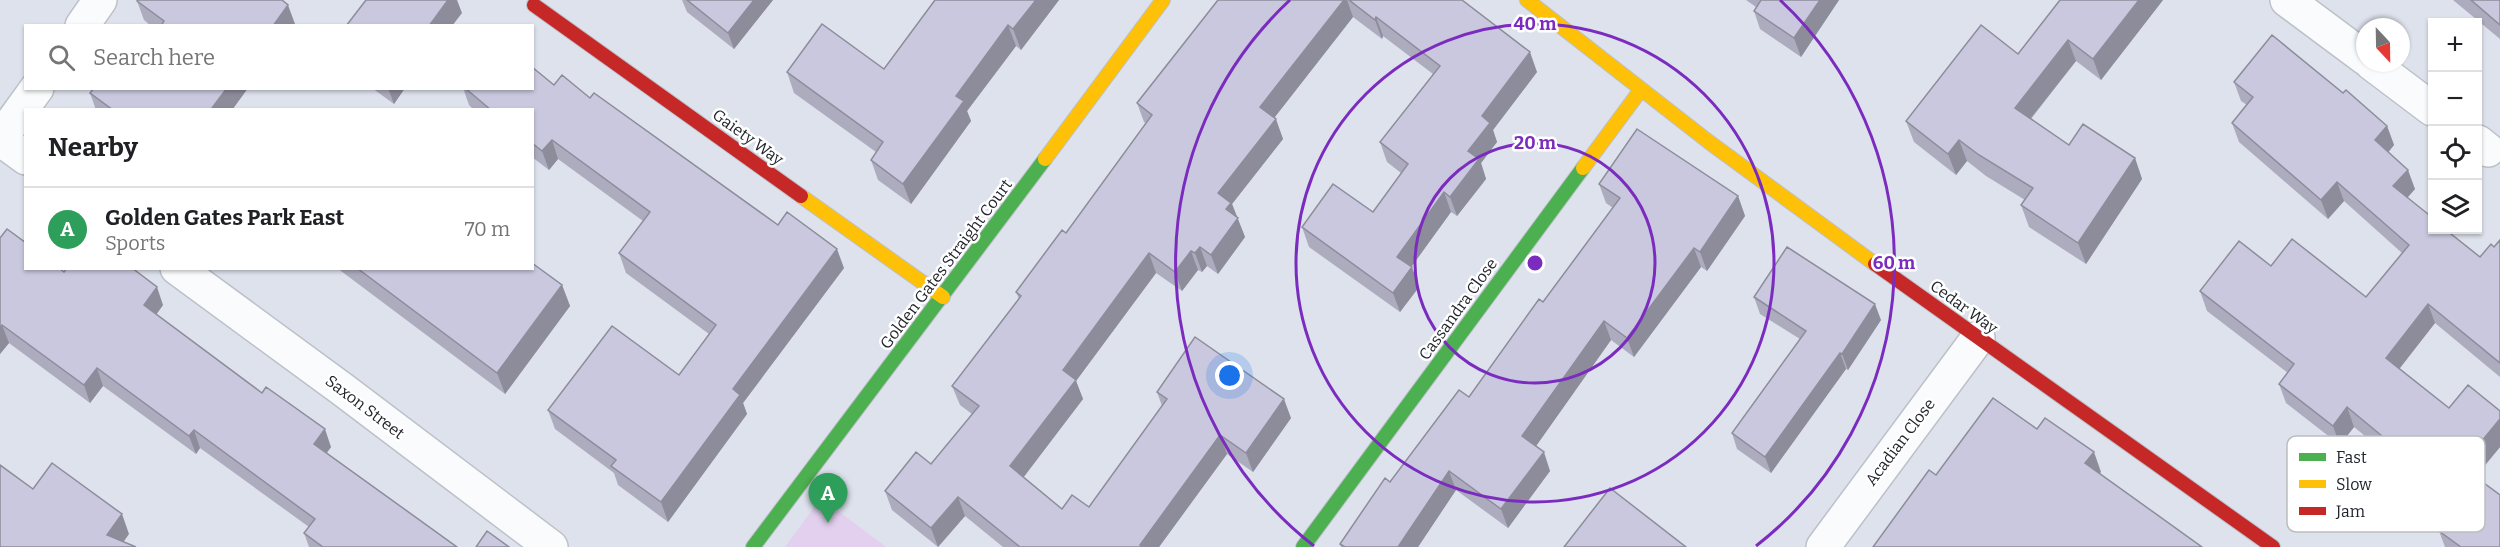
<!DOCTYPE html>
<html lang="en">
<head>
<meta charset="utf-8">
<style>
	body { margin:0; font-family:Bitter,serif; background:#f6f6f6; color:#202124 }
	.controls { position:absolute; right:18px; top:18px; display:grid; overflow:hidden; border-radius:0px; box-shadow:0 2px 4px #0004 }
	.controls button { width:54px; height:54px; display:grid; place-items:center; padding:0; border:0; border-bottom:2px solid #e0e0e0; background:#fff; color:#202124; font:30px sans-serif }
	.compass { position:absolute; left:2356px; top:18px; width:54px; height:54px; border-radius:50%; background:#fff; box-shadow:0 2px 4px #0004; rotate:158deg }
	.you { position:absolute; left:1230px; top:376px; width:21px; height:21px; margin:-15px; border:4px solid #fff; border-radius:50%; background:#1a73e8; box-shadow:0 0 0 9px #1a73e833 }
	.badge { display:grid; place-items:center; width:39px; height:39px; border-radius:50%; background:#63666f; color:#fff; font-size:20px; font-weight:700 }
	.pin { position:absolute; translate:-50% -50px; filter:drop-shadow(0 2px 3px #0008) }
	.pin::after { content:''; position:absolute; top:32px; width:21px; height:18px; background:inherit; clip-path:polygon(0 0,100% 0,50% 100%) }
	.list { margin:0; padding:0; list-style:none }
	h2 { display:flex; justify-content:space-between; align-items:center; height:78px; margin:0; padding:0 24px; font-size:26px }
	h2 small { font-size:20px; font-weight:400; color:#757577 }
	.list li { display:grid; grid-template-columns:39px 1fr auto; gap:18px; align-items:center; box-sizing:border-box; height:84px; padding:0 24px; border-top:2px solid #e0e0e0 }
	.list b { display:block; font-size:22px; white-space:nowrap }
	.list p { margin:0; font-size:20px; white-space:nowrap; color:#757577 }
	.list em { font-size:20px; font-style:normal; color:#757577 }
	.icon { flex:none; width:33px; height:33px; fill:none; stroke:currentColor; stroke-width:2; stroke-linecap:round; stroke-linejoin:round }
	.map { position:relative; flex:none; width:2500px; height:547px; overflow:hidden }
	.search { position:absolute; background:#fff; box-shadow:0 2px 4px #0004; left:24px; top:24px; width:510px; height:66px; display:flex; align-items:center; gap:15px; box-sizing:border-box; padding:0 21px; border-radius:0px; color:#757577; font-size:22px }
	.panel { position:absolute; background:#fff; box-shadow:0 2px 4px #0004; left:24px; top:108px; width:510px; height:162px; border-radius:0px }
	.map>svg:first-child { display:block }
	.grass { fill:#e2d0ee }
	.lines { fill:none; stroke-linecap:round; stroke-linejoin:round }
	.street-casing { stroke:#bcc0c8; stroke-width:36 }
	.fast-casing { stroke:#bcc0c8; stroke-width:16 }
	.slow-casing { stroke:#bcc0c8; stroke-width:16 }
	.jam-casing { stroke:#bcc0c8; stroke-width:16 }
	.street { stroke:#fafbfc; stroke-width:33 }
	.fast { stroke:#4caf50; stroke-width:14 }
	.slow { stroke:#ffc107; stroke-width:14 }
	.jam { stroke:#c62828; stroke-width:14 }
	.wall { fill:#adacbf }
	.shaded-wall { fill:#8d8c9b }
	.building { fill:#c9c8de; stroke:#8d8c9b; stroke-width:1.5 }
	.ring { fill:none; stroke:#7b2cbf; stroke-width:3 }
	.labels { text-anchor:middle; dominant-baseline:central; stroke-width:5; stroke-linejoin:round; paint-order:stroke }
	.street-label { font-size:16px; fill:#21242b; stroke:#fff }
	.key { fill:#fff; stroke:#bcbdbf; stroke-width:1.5 }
	.key-label { font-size:16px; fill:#21242b }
	.centre { fill:#7b2cbf; stroke:#fff; stroke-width:3 }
	.ring-label { font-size:18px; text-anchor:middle; font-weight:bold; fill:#7b2cbf; stroke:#fff; stroke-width:5; stroke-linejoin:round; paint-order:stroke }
</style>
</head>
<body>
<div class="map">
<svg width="2500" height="547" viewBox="0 0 2500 547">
	<rect width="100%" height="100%" fill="#dde2ed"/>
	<!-- grass -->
	<path class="grass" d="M 821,498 L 886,547 L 785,547 Z"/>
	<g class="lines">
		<!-- street casing -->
		<g class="street-casing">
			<path id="street" d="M 2287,0 L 2365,58
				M 82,26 L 100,0
				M 2371,63 L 2432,109
				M 0,139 L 37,88
				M 0,139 L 26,158
				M 2478,142 L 2488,150
				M 177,268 L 342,389 L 551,547
				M 1823,547 L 1978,338"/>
		</g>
		<!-- fast casing -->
		<g class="fast-casing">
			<path id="fast" d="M 753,547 L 1045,159
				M 1303,547 L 1583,168"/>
		</g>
		<!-- slow casing -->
		<g class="slow-casing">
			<path id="slow" d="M 1527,0 L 1709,142 L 1875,264
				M 1045,159 L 1163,0
				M 1583,168 L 1640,91
				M 801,196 L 943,297"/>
		</g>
		<!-- jam casing -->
		<g class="jam-casing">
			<path id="jam" d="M 534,5 L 801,196
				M 1875,264 L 2273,547"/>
		</g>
		<!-- street -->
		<use href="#street" class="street"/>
		<!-- fast -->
		<use href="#fast" class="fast"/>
		<!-- slow -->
		<use href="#slow" class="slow"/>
		<!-- jam -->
		<use href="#jam" class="jam"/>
	</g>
	<!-- wall -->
	<path class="wall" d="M 682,0 L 773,0 L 734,49 L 687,12 Z
		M 935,0 L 1059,0 L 1021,50 L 1016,46 L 967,111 L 971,121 L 911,204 L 878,180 L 871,160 L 876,152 L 794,93 L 787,72 L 884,69 Z
		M 1218,0 L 1462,0 L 1537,72 L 1493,130 L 1497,142 L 1481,163 L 1486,179 L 1457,216 L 1451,212 L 1411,267 L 1419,287 L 1400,312 L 1309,247 L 1302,227 L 1373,212 L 1401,173 L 1387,162 L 1380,142 L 1433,74 L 1383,36 L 1382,39 L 1353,17 L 1274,118 L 1283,139 L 1232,204 L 1245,237 L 1218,274 L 1207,266 L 1202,272 L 1198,270 L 1182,291 L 1156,273 L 1076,381 L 1083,399 L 1023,477 L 1062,509 L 1089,507 L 1162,406 L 1157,392 L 1291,418 L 1253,472 L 1227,454 L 1159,547 L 1003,547 L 965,516 L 938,547 L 892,510 L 885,491 L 931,464 L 972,414 L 960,405 L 952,386 L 1019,299 L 1016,292 L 1066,233 L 1146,123 L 1144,122 L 1137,103 Z
		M 1746,0 L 1839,0 L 1801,57 L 1760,29 L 1754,11 L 1756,7 Z
		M 2163,0 L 2101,80 L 2076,61 L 2031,119 L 2069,145 L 2135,158 L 2142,179 L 2086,264 L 2029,227 L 2021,205 L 2025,200 L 1986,176 L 1967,161 L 1956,175 L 1914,142 L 1906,121 L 2018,54 Z
		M 2453,0 L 2500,0 L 2500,39 Z
		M 137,1 L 295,24 L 294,26 L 151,26 L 144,20 Z
		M 2234,82 L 2343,93 L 2387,126 L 2394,145 L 2388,152 L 2415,189 L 2407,198 L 2480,257 L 2494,247 L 2500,240 L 2500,377 L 2435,323 L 2399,369 L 2449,408 L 2500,411 L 2500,447 L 2476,477 L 2500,547 L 2445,547 L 2439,531 L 2442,527 L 2398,491 L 2391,472 L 2398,463 L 2354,427 L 2340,445 L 2286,403 L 2279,384 L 2288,373 L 2207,311 L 2200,291 L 2271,266 L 2366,297 L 2402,253 L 2344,201 L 2328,219 L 2239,142 L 2232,123 L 2247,105 L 2241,101 Z
		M 554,85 L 590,98 L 778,225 L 844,268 L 743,403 L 747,414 L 668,522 L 618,485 L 614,473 L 555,429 L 548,410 L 679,375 L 709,334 L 626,273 L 619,253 L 643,221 L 558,159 L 549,170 L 532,157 L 532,110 L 474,110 L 469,105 L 463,88 L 532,88 Z
		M 94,88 L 248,88 L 232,110 L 96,110 L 90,93 Z
		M 372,88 L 405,88 L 394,104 Z
		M 1599,184 L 1738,196 L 1745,216 L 1707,271 L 1701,267 L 1634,357 L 1611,340 L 1536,446 L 1550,471 L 1508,528 L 1456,490 L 1418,547 L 1341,547 L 1340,544 L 1390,482 L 1469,397 L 1543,302 L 1613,208 L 1606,203 Z
		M 0,238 L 64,272 L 163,305 L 156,315 L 331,447 L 327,453 L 457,547 L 309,547 L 304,533 L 309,527 L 200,448 L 196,454 L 103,386 L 90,403 L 9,343 L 0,354 Z
		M 337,268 L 532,268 L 562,285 L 570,306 L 505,394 Z
		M 1754,297 L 1881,320 L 1848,370 L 1846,369 L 1771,473 L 1737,449 L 1732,433 L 1800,339 L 1760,314 Z"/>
	<!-- shaded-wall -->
	<path class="shaded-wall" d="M 448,0 L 457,0 L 462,13 L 452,26 L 429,26 Z
		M 754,0 L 773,0 L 734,49 L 728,33 Z
		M 1036,0 L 1059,0 L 1021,50 L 1013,29 Z
		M 1344,0 L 1347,0 L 1353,17 L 1267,127 L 1260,107 Z
		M 1820,0 L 1839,0 L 1801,57 L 1794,38 Z
		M 2139,0 L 2163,0 L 2101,80 L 2093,59 Z
		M 288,5 L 295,24 L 294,26 L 273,26 Z
		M 1376,17 L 1383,36 L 1382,39 L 1375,20 Z
		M 1008,25 L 1016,46 L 967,111 L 971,121 L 911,204 L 903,184 L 956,96 Z
		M 2068,40 L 2076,61 L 2022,129 L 2015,108 Z
		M 1530,52 L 1537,72 L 1493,130 L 1497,142 L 1481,163 L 1486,179 L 1457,216 L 1450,197 L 1482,116 Z
		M 227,88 L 248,88 L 232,110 L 213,110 L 212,108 Z
		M 388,88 L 405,88 L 394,104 Z
		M 1276,119 L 1283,139 L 1232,204 L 1245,237 L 1218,274 L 1211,255 L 1218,193 Z
		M 2387,126 L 2394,145 L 2382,160 L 2375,140 Z
		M 552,140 L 558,159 L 549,170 L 542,151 Z
		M 1959,140 L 1967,161 L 1956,175 L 1948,154 Z
		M 2135,158 L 2142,179 L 2086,264 L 2078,243 Z
		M 2408,170 L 2415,189 L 2400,206 L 2393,186 Z
		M 2337,182 L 2344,201 L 2328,219 L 2321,200 Z
		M 1444,192 L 1451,212 L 1404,277 L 1397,257 Z
		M 1738,196 L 1745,216 L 1707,271 L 1700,252 Z
		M 1200,247 L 1207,266 L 1202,272 L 1195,253 Z
		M 1694,248 L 1701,267 L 1634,357 L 1627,338 Z
		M 837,249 L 844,268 L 743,403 L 747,414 L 668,522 L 661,502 L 733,389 Z
		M 1191,251 L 1198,270 L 1182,291 L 1175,272 Z
		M 1149,253 L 1156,273 L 1076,381 L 1083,399 L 1017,486 L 1010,466 L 1063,370 Z
		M 1412,267 L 1419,287 L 1400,312 L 1393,293 Z
		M 562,285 L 570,306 L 505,394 L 497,373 Z
		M 157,287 L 163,305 L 150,323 L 144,305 Z
		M 1875,304 L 1881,320 L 1848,370 L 1842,354 Z
		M 2428,304 L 2435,323 L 2393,377 L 2386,358 Z
		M 1604,321 L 1611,340 L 1529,456 L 1522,436 Z
		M 2,325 L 9,343 L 0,354 L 0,328 Z
		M 1840,353 L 1846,369 L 1771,473 L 1765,457 Z
		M 97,368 L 103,386 L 90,403 L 84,385 Z
		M 1284,399 L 1291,418 L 1253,472 L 1246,453 Z
		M 2347,407 L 2354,427 L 2340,445 L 2333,426 Z
		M 2500,419 L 2500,447 L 2468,485 L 2461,466 Z
		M 325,429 L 331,447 L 320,461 L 314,444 Z
		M 194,430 L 200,448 L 196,454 L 189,436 Z
		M 1220,435 L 1227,454 L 1159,547 L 1140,547 L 1140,545 Z
		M 1544,452 L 1550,471 L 1508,528 L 1501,509 Z
		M 2094,452 L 2101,472 L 2092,483 L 2085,463 Z
		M 1449,471 L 1456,490 L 1418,547 L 1398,547 Z
		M 958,497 L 965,516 L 938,547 L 931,528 Z
		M 122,514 L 129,534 L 120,547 L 107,535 Z"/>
	<!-- building -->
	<path class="building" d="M 138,0 L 282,0 L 288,5 L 273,26 L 161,26 L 164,21 L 137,1 Z
		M 366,0 L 448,0 L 429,26 L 346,26 Z
		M 687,0 L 754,0 L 728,33 Z
		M 935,0 L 1036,0 L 1013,29 L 1008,25 L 956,96 L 964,101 L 903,184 L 871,160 L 883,142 L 787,72 L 822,24 L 884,69 Z
		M 1218,0 L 1344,0 L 1260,107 L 1276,119 L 1218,193 L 1231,203 L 1226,209 L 1238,218 L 1211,255 L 1200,247 L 1195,253 L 1191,251 L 1175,272 L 1149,253 L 1063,370 L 1076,380 L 1010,466 L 1062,509 L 1072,495 L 1089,507 L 1167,399 L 1157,392 L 1195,337 L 1284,399 L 1246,453 L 1220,435 L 1140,545 L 1142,547 L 1020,547 L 958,497 L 931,528 L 885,491 L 916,452 L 931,464 L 979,406 L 952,386 L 1021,296 L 1016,292 L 1062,230 L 1066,233 L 1152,115 L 1137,103 Z
		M 1349,0 L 1462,0 L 1530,52 L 1482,116 L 1490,123 L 1468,151 L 1479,159 L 1450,197 L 1444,192 L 1397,257 L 1412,267 L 1393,293 L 1302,227 L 1333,184 L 1373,212 L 1408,164 L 1380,142 L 1440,66 L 1376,17 L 1375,20 Z
		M 1761,0 L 1820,0 L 1794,38 L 1754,11 Z
		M 2060,0 L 2139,0 L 2093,59 L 2068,40 L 2015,108 L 2069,145 L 2083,124 L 2135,158 L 2078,243 L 2021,205 L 2033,188 L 1979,155 L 1959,140 L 1948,154 L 1906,121 L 1981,25 L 2018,54 Z
		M 2471,0 L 2500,0 L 2500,25 Z
		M 2272,35 L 2343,93 L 2346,90 L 2387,126 L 2375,140 L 2408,170 L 2393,186 L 2433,218 L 2433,230 L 2446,230 L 2480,257 L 2491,244 L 2494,247 L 2500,240 L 2500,363 L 2428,304 L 2386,358 L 2449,408 L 2468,385 L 2500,411 L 2500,419 L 2461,466 L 2500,495 L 2500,547 L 2461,547 L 2439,531 L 2448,518 L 2391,472 L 2405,455 L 2347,407 L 2333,426 L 2279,384 L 2294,364 L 2200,291 L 2239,241 L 2271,266 L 2292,239 L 2366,297 L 2409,245 L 2337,182 L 2321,200 L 2232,123 L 2253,97 L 2234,82 Z
		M 532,67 L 554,85 L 562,75 L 590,98 L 594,93 L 778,225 L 787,212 L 837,249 L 733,389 L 740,395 L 661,502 L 611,466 L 616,460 L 548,410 L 612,326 L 679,375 L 716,325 L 619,253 L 650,212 L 552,140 L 542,151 L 532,143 L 532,110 L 491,110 L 465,88 L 532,88 Z
		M 94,88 L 227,88 L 212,108 L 214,110 L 113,110 L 90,93 Z
		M 1637,129 L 1738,196 L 1700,252 L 1694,248 L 1627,338 L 1604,321 L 1522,436 L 1544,452 L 1501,509 L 1449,471 L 1398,547 L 1345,547 L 1340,544 L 1385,478 L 1390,482 L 1459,390 L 1469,397 L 1539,299 L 1543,302 L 1620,198 L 1599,184 Z
		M 7,229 L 26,243 L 26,268 L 59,268 L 64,272 L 67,268 L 132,268 L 157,287 L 144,305 L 262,393 L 266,387 L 325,429 L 314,444 L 457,547 L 323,547 L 304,533 L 315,519 L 194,430 L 189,436 L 97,368 L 84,385 L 2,325 L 0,328 L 0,238 Z
		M 1787,247 L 1875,304 L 1842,354 L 1840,353 L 1765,457 L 1732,433 L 1806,331 L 1754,297 Z
		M 532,263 L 562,285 L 497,373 L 357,268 L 532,268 Z
		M 1993,398 L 2037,429 L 2045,418 L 2094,452 L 2085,463 L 2202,547 L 1873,547 L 1929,470 L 1936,475 Z
		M 52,463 L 122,514 L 107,535 L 136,547 L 1,547 L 0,546 L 0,465 L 33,489 Z
		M 1610,488 L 1686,547 L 1564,547 Z
		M 487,531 L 509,547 L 476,547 Z"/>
	<!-- distance rings -->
	<g class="ring">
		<circle cx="1535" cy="263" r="120"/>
		<circle cx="1535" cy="263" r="239"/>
		<path d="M1314 546A359 359 0 0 1 1290 0M1780 0A359 359 0 0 1 1756 546"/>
	</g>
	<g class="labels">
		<!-- street labels -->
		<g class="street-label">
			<text transform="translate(748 137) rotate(36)">Gaiety Way</text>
			<text transform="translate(946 264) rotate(-53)">Golden Gates Straight Court</text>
			<text transform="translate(1964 307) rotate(36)">Cedar Way</text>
			<text transform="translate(1458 309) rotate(-54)">Cassandra Close</text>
			<text transform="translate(365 407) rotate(37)">Saxon Street</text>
			<text transform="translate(1900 442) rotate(-53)">Acadian Close</text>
		</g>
	</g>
	<!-- legend -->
	<rect x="2287" y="436" width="198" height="96" rx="9" class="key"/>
	<rect x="2299" y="453" width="27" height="8" fill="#4caf50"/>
	<rect x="2299" y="480" width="27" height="8" fill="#ffc107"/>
	<rect x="2299" y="507" width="27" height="8" fill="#c62828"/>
	<g class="key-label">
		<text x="2336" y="463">Fast</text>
		<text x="2336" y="490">Slow</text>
		<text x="2336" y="517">Jam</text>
	</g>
	<circle cx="1535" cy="263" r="9" class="centre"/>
	<g class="ring-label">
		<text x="1535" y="30">40 m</text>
		<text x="1535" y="149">20 m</text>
		<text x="1894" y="269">60 m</text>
	</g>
</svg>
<div class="controls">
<button>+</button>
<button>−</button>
<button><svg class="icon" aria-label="locate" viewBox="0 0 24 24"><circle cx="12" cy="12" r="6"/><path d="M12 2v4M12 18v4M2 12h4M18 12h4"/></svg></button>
<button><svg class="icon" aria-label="layers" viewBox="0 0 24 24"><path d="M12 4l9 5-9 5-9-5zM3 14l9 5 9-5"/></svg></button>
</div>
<svg class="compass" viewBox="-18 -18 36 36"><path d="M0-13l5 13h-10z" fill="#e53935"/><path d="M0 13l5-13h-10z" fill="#757577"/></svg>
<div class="you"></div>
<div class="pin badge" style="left:828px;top:523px;background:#2e9e5b">A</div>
<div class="search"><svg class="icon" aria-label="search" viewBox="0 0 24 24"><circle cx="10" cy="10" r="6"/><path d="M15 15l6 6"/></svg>Search here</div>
<section class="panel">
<h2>Nearby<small></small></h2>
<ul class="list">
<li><span class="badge" style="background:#2e9e5b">A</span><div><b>Golden Gates Park East</b><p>Sports</p></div><em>70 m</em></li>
</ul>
</section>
</div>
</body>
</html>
